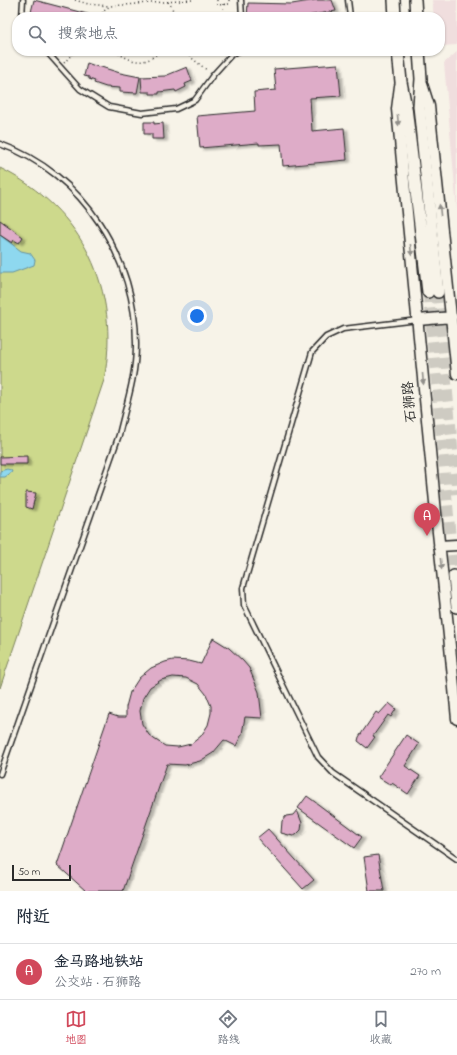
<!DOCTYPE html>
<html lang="zh">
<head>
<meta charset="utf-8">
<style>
	body { margin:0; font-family:"Indie Flower","LXGW WenKai TC",sans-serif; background:#f6f6f7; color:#1f2937 }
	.scale { position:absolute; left:12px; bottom:10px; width:59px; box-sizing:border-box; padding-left:4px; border:2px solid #2b2b2b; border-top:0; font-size:11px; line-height:14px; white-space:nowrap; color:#2b2b2b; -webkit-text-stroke:3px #f7f3e8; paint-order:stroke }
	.you { position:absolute; left:197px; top:316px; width:14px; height:14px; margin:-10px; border:3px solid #fff; border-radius:50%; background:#1a73e8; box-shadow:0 0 0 6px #1a73e833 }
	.badge { display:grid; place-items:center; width:26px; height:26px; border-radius:50%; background:#d1495b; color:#fff; font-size:13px; font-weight:700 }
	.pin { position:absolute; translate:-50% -33px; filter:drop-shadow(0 1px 2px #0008) }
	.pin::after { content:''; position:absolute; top:21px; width:14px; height:12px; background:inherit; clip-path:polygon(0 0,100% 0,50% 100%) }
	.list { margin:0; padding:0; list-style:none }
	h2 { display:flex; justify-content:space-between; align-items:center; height:52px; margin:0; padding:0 16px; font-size:17px }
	h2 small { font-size:13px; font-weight:400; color:#747a83 }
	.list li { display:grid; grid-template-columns:26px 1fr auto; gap:12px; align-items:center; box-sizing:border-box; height:56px; padding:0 16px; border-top:1px solid #e0e1e3 }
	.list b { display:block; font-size:15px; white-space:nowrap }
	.list p { margin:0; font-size:13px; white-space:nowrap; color:#747a83 }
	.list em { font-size:13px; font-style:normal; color:#747a83 }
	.icon { flex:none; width:22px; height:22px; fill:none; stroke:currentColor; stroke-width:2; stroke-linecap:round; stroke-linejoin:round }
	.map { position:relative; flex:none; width:457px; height:891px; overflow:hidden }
	.search { position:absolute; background:#fff; box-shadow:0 1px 3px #0004; left:12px; right:12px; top:12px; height:44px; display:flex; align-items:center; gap:10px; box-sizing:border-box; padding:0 14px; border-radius:16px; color:#747a83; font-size:15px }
	.sheet { height:108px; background:#fff }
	nav { display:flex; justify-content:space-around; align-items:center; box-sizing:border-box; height:56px; border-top:1px solid #e0e1e3; background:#fff; font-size:11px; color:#747a83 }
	nav a { display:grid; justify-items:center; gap:2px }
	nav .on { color:#d1495b }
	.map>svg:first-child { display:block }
	.built { fill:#f0dede }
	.green { fill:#cdd98c; stroke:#7c825c }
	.water { fill:#8ed8ef; stroke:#6693a1 }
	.building { fill:#deacc8; stroke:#2b2b2b; fill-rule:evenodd; filter:url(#shadow) }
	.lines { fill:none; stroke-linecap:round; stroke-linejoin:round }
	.secondary-tunnel { stroke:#cecbc2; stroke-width:11; stroke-dasharray:11 5.5; stroke-linecap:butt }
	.service-casing { stroke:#2b2b2b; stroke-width:7 }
	.tertiary-casing { stroke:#2b2b2b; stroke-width:13 }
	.secondary-casing { stroke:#2b2b2b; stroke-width:14 }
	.path { stroke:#2b2b2b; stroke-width:1.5; stroke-dasharray:1 3; stroke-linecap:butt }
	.service { stroke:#f7f3e8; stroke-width:4 }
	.tertiary { stroke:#f7f3e8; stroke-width:10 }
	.secondary { stroke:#f7f3e8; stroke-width:11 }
	.oneway { fill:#918f8a }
	.labels { text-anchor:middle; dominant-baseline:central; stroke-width:4; stroke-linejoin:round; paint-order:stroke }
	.street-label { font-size:14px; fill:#2b2b2b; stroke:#f7f3e8 }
</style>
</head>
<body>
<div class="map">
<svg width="457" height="891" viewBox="0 0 457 891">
	<defs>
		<filter id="shadow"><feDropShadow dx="3.5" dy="2" stdDeviation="1" flood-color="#0004"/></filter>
	</defs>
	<rect width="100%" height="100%" fill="#f7f3e8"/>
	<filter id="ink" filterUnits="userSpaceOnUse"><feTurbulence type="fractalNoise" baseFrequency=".025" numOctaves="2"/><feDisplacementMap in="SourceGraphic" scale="8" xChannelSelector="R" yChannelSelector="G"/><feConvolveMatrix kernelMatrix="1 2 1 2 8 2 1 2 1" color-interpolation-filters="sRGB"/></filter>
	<g filter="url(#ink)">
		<!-- built -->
		<path class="built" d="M 432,0 L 457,0 L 457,45 L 440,46 L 440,17 L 434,17 Z
			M 457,52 L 457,210 L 444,63 Z"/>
		<!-- green -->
		<path class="green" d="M 0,168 C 83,209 121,290 104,380 L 0,688 Z"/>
		<!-- water -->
		<path class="water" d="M 0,235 L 21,251 L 30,253 L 35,260 L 34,265 L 12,273 L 0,273 Z
			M 7,469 L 11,470 L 12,472 L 5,477 L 0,477 L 0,471 Z"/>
		<!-- building -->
		<path class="building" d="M 34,0 L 91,15 L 91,17 L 44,17 L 36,15 L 37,13 L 31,12 Z
			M 316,0 L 332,0 L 336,11 L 300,17 L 247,17 L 248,3 L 292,4 Z
			M 87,63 L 98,67 L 98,66 L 120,73 L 140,77 L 137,93 L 120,92 L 120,88 L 106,87 L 94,83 L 95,81 L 89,79 L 89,77 L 84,76 Z
			M 338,64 L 341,96 L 310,98 L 312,131 L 344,128 L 347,160 L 283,166 L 281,144 L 259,145 L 259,143 L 200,148 L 197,116 L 255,111 L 254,92 L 276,90 L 274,69 Z
			M 187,67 L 192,81 L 185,84 L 186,87 L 176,92 L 175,90 L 159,92 L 159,94 L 150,94 L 150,92 L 142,92 L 141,77 L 165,76 Z
			M 144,122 L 154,122 L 154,124 L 163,123 L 164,139 L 152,139 L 152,134 L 144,134 Z
			M 0,220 L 23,237 L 19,243 L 14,240 L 12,243 L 0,235 Z
			M 27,456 L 27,464 L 0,464 L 0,457 Z
			M 26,492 L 36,493 L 32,509 L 26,507 Z
			M 213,638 L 229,648 L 243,661 L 249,668 L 259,692 L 262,718 L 245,717 L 242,734 L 236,746 L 224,740 L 213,753 L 200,761 L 185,765 L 167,764 L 123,891 L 86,891 L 57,865 L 109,714 L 118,717 L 126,717 L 126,707 L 130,692 L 139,678 L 151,668 L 165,662 L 173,660 L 189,661 L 201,664 ZM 173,677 L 186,678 L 198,684 L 206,694 L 211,706 L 211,713 L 208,725 L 201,736 L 191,744 L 178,747 L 165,746 L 154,739 L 149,735 L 142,724 L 140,711 L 143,698 L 150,687 L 161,680 Z
			M 389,703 L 396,709 L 391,717 L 388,715 L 373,736 L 375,737 L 367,748 L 358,741 L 359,737 L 376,712 L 379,714 Z
			M 406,735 L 419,744 L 405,766 L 420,776 L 408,794 L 392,783 L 391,785 L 378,777 Z
			M 307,796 L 362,837 L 354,848 L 298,808 Z
			M 297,810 L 302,823 L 301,830 L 296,835 L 293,836 L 281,833 L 282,821 L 286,816 L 293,815 Z
			M 268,829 L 314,880 L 303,889 L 257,838 Z
			M 378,855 L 384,891 L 369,891 L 364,857 Z"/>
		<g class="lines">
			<!-- secondary-tunnel -->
			<path class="secondary-tunnel" d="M 428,292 L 454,576
				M 438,292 L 457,494"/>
			<!-- service casing -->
			<g class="service-casing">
				<path id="service" d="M 241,0 L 242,17
					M 348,0 L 350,17
					M 22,17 L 23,0
					M 46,51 L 80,89 L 109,107 L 142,113 L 176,109 L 195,100 L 213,75 L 232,54 L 239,51
					M 0,144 C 83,173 137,259 136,346 C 136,376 126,405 119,435 L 0,774
					M 418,320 L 343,329 L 326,337 L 312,352 L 243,588 L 244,605 L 318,757 L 333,773 L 457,859"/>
			</g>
			<!-- tertiary casing -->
			<g class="tertiary-casing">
				<path id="tertiary" d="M 421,81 L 429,106 L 457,374
					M 400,86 L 397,109 L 437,523 L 449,636 L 457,719
					M 418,320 L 452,317
					M 439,546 L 457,545"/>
			</g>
			<!-- secondary casing -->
			<g class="secondary-casing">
				<path id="secondary" d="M 394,0 L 395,17
					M 415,0 L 416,17
					M 398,51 L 401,82 L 406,107 L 428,292
					M 419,51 L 421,79 L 419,106 L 438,292
					M 454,576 L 457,607"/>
			</g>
			<!-- path -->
			<path class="path" d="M 75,0 L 88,4 L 110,6
				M 217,0 L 217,5 L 229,4 L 229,0
				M 168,2 L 172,7 L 174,17
				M 223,4 L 224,17
				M 101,17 L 104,10 L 110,6 L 192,0
				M 115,51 C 131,62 145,67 160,51
				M 183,51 L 208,71
				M 64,63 L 75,51"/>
			<!-- service -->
			<use href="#service" class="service"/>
			<!-- tertiary -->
			<use href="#tertiary" class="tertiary"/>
			<!-- secondary -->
			<use href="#secondary" class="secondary"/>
		</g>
		<!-- one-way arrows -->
		<defs><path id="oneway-solid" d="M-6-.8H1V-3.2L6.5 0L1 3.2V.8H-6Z"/></defs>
		<g class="oneway">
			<use href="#oneway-solid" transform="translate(398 120) rotate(84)"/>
			<use href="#oneway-solid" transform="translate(440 210) rotate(-96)"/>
			<use href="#oneway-solid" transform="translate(411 250) rotate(84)"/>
			<use href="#oneway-solid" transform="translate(423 379) rotate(85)"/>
			<use href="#oneway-solid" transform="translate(441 564) rotate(84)"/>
		</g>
	</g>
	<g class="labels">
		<!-- street labels -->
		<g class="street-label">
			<text transform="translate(410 402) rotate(-95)">石狮路</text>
		</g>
	</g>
</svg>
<div class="scale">50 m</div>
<div class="you"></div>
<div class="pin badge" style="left:427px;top:536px">A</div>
<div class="search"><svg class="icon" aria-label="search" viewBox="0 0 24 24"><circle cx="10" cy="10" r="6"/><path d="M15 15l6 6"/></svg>搜索地点</div>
</div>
<section class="sheet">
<h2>附近<small></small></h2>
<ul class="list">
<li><span class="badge">A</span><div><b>金马路地铁站</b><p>公交站 · 石狮路</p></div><em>270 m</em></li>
</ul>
</section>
<nav>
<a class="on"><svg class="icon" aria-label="map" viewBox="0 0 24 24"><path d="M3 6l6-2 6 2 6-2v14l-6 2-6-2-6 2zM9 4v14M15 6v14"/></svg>地图</a>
<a><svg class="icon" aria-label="directions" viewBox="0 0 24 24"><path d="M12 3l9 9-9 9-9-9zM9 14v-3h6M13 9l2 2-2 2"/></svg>路线</a>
<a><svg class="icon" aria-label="saved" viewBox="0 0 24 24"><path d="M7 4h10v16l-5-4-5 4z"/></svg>收藏</a>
</nav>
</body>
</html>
